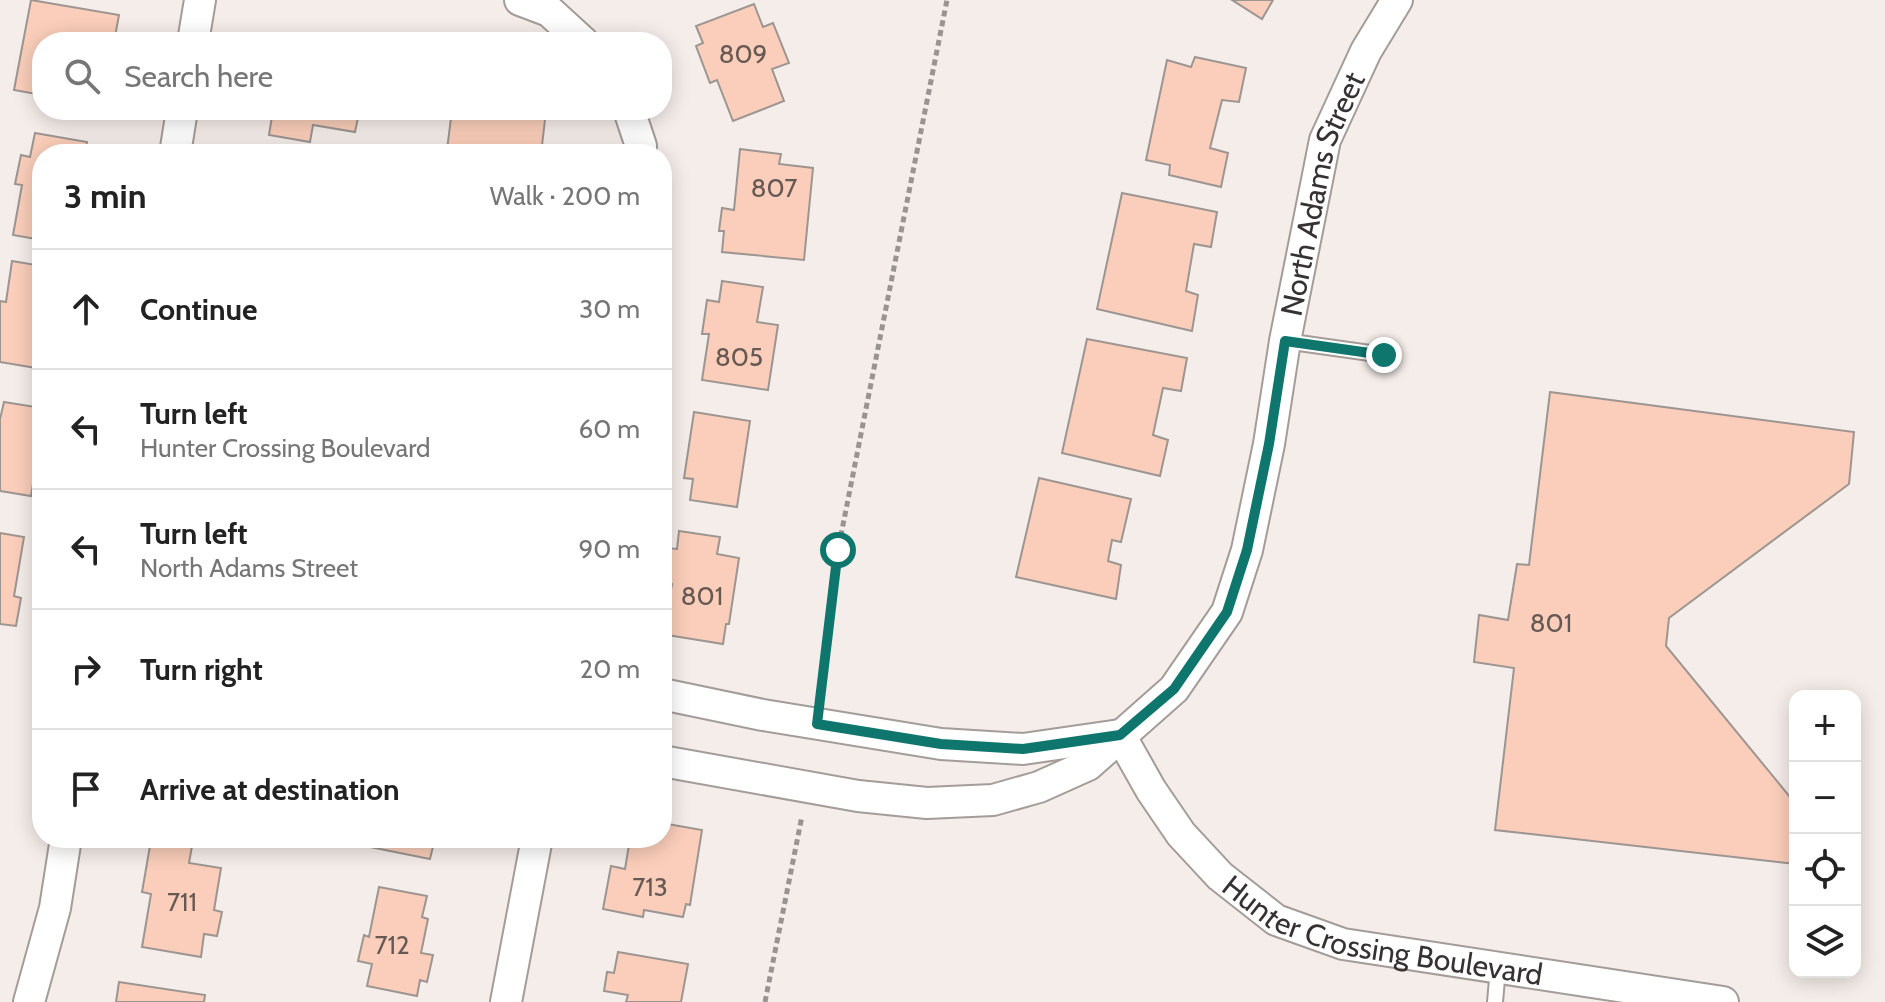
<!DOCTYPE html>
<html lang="en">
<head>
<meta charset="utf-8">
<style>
	body { margin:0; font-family:Cabin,sans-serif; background:#f2f2f2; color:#222 }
	.controls { position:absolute; right:24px; bottom:24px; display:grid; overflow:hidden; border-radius:16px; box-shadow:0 4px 20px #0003 }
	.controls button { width:72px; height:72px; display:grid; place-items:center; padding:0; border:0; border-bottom:2px solid #e0e0e0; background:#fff; color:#222; font:40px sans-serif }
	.stop { position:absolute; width:24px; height:24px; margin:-18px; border:6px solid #0f766e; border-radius:50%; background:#fff }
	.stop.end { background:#0f766e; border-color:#fff; box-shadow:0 2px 8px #0008 }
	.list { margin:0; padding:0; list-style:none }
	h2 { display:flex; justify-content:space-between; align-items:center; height:104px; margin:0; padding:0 32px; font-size:34px }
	h2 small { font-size:26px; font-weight:400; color:#767676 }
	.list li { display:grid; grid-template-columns:52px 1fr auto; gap:24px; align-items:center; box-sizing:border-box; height:120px; padding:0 32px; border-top:2px solid #e0e0e0 }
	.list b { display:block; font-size:30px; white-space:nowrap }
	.list p { margin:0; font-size:26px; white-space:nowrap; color:#767676 }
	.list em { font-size:26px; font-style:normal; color:#767676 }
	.icon { flex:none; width:44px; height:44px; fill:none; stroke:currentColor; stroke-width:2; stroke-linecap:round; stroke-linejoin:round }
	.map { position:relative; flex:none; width:1885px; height:1002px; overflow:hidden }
	.search { position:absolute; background:#fff; box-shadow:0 4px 20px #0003; left:32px; top:32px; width:640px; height:88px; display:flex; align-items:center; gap:20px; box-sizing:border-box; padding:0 28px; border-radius:32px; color:#767676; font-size:30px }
	.panel { position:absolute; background:#fff; box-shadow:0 4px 20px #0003; left:32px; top:144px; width:640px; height:704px; border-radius:32px }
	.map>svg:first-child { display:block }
	.building { fill:#faceba; stroke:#9c9591; stroke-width:2 }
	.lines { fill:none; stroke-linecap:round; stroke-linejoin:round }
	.service-casing { stroke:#a49c98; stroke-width:18 }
	.minor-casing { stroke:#a49c98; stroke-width:34 }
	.path { stroke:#999391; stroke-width:5; stroke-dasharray:6 4; stroke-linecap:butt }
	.service { stroke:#fff; stroke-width:14 }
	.minor { stroke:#fff; stroke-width:30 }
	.route { stroke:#0f766e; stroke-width:10 }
	.labels { text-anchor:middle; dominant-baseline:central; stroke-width:8; stroke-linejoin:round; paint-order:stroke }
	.number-label { font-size:26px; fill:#665953 }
	.street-label { font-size:30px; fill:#353231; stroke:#f5ede9 }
</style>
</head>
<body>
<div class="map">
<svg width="1885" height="1002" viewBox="0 0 1885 1002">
	<rect width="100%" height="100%" fill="#f5ede9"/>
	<!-- building -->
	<path class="building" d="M 31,0 L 119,15 L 114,42 L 42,42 L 42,95 L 14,90 Z
		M 1232,0 L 1273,0 L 1262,19 Z
		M 754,4 L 763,27 L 773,23 L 789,63 L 772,69 L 784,101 L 733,121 L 717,80 L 710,83 L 696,46 L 703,43 L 696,26 Z
		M 1195,57 L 1246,68 L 1239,102 L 1222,100 L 1210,148 L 1228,153 L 1221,187 L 1169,175 L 1170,165 L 1146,160 L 1167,60 L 1191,67 Z
		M 273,110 L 369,110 L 369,115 L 359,113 L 355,132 L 313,125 L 310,142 L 269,135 Z
		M 452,110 L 546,111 L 541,154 L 480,154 L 447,150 Z
		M 35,133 L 87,142 L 85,154 L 42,154 L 42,240 L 13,235 L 22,185 L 15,184 L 21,155 L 30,157 Z
		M 740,149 L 781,154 L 779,164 L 813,168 L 804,260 L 722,252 L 724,231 L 719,231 L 722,208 L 734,210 Z
		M 1122,193 L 1217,212 L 1211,247 L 1194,244 L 1186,291 L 1198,295 L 1192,331 L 1097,309 Z
		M 12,261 L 42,266 L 42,369 L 0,362 L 0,301 L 6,302 Z
		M 722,281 L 763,287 L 757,322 L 778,325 L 768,390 L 702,380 L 709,334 L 702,334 L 707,300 L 719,302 Z
		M 1087,339 L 1187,358 L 1181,391 L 1163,388 L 1153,435 L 1168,440 L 1160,476 L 1062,453 Z
		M 1550,392 L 1854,432 L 1849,484 L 1669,618 L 1666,646 L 1795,803 L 1795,864 L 1495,830 L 1514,668 L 1474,662 L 1479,615 L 1508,620 L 1517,564 L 1529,565 Z
		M 4,402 L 42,408 L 42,443 L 40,443 L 31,496 L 0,491 L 0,419 Z
		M 694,412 L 750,421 L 737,507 L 690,500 L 693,479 L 684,478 Z
		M 1039,478 L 1131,499 L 1121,542 L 1112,540 L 1108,561 L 1121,565 L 1116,599 L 1016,577 Z
		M 679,531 L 720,537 L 717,554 L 739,558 L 729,624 L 726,624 L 723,644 L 667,635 L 671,608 L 668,607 L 672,584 L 662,582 L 667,548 L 677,549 Z
		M 0,533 L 24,537 L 14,596 L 21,598 L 16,626 L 0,624 Z
		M 662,823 L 702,830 L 690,905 L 686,904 L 683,917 L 644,910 L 643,917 L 603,909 L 611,866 L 625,869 L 629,845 L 620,844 L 621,838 L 662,838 Z
		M 371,838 L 435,838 L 430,859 L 370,847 Z
		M 151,840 L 192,846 L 189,863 L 221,868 L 214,910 L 222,912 L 217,936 L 204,934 L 201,957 L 142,947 L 151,894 L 142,892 Z
		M 379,887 L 427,896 L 422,917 L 428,919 L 421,953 L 433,955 L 427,982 L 420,980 L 417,996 L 367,986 L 372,964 L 358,961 L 364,935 L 369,937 Z
		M 618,952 L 688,964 L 681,1002 L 626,1002 L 628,995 L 604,991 L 607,972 L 614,973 Z
		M 119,982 L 205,995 L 204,1002 L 116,1002 Z"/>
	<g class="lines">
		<!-- service casing -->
		<g class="service-casing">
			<path id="service" d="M 1285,341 L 1384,355
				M 1495,1002 L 1498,968"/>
		</g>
		<!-- minor casing -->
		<g class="minor-casing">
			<g id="minor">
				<path d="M 520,0 L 549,11 L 583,42"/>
				<path d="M 193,42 L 200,0"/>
				<path d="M 629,110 L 641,146 L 641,154"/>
				<path d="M 175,154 L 182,110"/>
				<path d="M 662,694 L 763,715 L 941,744 L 1023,749 L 1120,735"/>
				<path id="s1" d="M 1120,735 L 1151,790 L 1181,834 L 1220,876 L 1276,920 L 1343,944 L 1723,1002"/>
				<path id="s2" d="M 662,761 L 858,796 L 927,803 L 993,800 L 1039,787 L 1088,765 L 1174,689 L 1227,612 L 1247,550 L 1269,444 L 1285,341 L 1325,140 L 1366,51 L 1397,0"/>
				<path d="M 29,1002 L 55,908 L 66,838"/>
				<path d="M 506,1002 L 537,838"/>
			</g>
		</g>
		<!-- path -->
		<path class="path" d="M 821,695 L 838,550 L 947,0
			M 765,1002 L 802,816"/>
		<!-- service -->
		<use href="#service" class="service"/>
		<!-- minor -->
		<use href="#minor" class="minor"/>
	</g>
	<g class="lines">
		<!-- route -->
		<path class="route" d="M 838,550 L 817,724 L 941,744 L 1023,749 L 1120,735 L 1174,689 L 1227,612 L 1247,550 L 1269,444 L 1285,341 L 1384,355"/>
	</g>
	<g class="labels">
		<!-- number labels -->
		<g class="number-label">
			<text x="743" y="54">809</text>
			<text x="774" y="188">807</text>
			<text x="739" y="357">805</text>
			<text x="702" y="596">801</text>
			<text x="1551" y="623">801</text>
			<text x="650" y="887">713</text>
			<text x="182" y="902">711</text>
			<text x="392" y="945">712</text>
		</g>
		<!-- street labels -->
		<g class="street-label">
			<text stroke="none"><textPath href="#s2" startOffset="1074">North Adams Street</textPath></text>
			<text stroke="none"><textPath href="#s1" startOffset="350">Hunter Crossing Boulevard</textPath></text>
		</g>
	</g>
</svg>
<div class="controls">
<button>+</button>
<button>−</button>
<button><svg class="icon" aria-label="locate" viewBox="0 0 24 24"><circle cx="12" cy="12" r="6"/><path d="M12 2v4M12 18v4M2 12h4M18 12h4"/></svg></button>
<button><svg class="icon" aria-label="layers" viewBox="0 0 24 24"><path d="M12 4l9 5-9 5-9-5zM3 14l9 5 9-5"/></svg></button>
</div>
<div class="stop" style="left:838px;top:550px"></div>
<div class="stop end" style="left:1384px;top:355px"></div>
<div class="search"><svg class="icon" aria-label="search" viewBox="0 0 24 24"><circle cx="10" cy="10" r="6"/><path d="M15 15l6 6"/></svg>Search here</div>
<section class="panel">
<h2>3 min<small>Walk · 200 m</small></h2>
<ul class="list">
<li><svg class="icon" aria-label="ahead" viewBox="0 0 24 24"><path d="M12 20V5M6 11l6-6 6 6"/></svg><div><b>Continue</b></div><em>30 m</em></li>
<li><svg class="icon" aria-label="left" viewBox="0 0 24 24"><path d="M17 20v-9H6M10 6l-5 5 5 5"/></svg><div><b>Turn left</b><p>Hunter Crossing Boulevard</p></div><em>60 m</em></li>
<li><svg class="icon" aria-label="left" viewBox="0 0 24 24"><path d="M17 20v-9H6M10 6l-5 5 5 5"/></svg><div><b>Turn left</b><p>North Adams Street</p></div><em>90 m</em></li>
<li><svg class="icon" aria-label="right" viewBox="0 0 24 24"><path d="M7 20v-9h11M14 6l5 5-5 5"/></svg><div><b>Turn right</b></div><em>20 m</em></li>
<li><svg class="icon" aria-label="arrive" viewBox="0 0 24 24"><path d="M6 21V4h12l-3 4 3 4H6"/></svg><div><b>Arrive at destination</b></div></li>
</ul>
</section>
</div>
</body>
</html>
